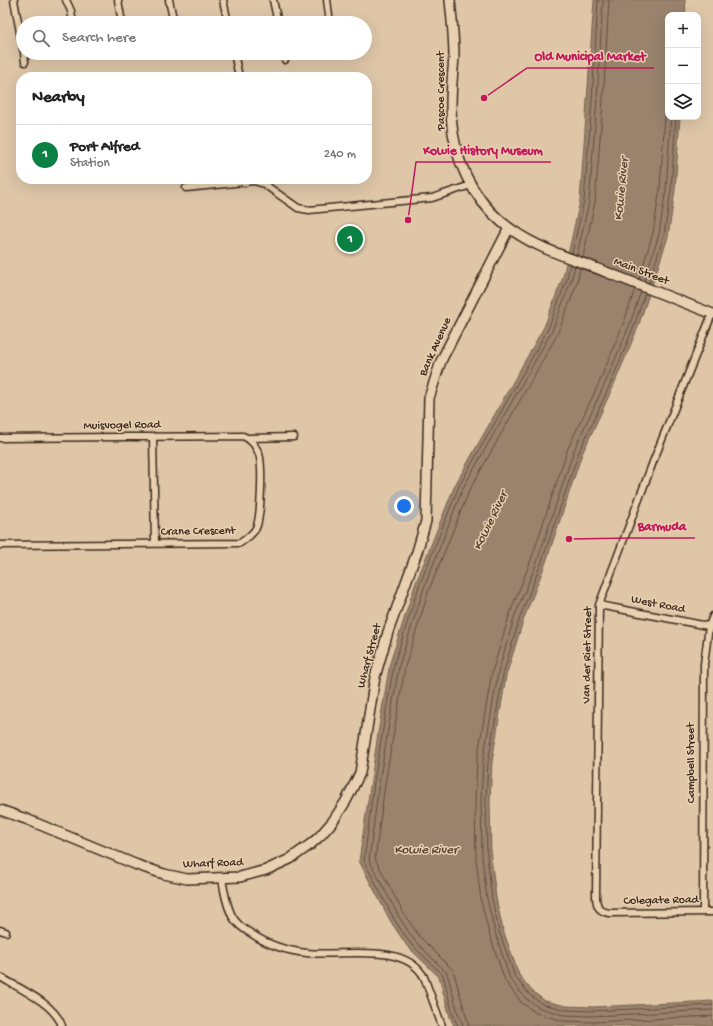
<!DOCTYPE html>
<html lang="en">
<head>
<meta charset="utf-8">
<style>
	body { margin:0; font-family:"Gochi Hand",sans-serif; background:#f2f2f2; color:#222 }
	.controls { position:absolute; right:12px; top:12px; display:grid; overflow:hidden; border-radius:8px; box-shadow:0 4px 16px #0002 }
	.controls button { width:36px; height:36px; display:grid; place-items:center; padding:0; border:0; border-bottom:1px solid #e0e0e0; background:#fff; color:#222; font:20px sans-serif }
	.you { position:absolute; left:404px; top:506px; width:14px; height:14px; margin:-10px; border:3px solid #fff; border-radius:50%; background:#1a73e8; box-shadow:0 0 0 6px #1a73e833 }
	.badge { display:grid; place-items:center; width:26px; height:26px; border-radius:50%; background:#0b8043; color:#fff; font-size:13px; font-weight:700 }
	.pin { position:absolute; translate:-50% -50%; border:2px solid #fff; box-shadow:0 1px 4px #0006 }
	.list { margin:0; padding:0; list-style:none }
	h2 { display:flex; justify-content:space-between; align-items:center; height:52px; margin:0; padding:0 16px; font-size:17px }
	h2 small { font-size:13px; font-weight:400; color:#767676 }
	.list li { display:grid; grid-template-columns:26px 1fr auto; gap:12px; align-items:center; box-sizing:border-box; height:60px; padding:0 16px; border-top:1px solid #e0e0e0 }
	.list b { display:block; font-size:15px; white-space:nowrap }
	.list p { margin:0; font-size:13px; white-space:nowrap; color:#767676 }
	.list em { font-size:13px; font-style:normal; color:#767676 }
	.icon { flex:none; width:22px; height:22px; fill:none; stroke:currentColor; stroke-width:2; stroke-linecap:round; stroke-linejoin:round }
	.map { position:relative; flex:none; width:713px; height:1026px; overflow:hidden }
	.search { position:absolute; background:#fff; box-shadow:0 4px 16px #0002; left:16px; top:16px; width:356px; height:44px; display:flex; align-items:center; gap:10px; box-sizing:border-box; padding:0 14px; border-radius:22px; color:#767676; font-size:15px }
	.panel { position:absolute; background:#fff; box-shadow:0 4px 16px #0002; left:16px; top:72px; width:356px; height:112px; border-radius:16px }
	.map>svg:first-child { display:block }
	.water { fill:#99836d; stroke:#735f4d }
	.lines { fill:none; stroke-linecap:round; stroke-linejoin:round }
	.shore { stroke:#614e3e; stroke-width:1 }
	.street-casing { stroke:#3b2a1e; stroke-width:9 }
	.secondary-casing { stroke:#3b2a1e; stroke-width:12 }
	.street { stroke:#e8d0b0; stroke-width:6 }
	.secondary { stroke:#e8d0b0; stroke-width:9 }
	.labels { text-anchor:middle; dominant-baseline:central; stroke-width:3; stroke-linejoin:round; paint-order:stroke }
	.street-label { font-size:12px; fill:#3b2a1e; stroke:#e8d0b0 }
	.water-label { font-size:13px; font-style:italic; fill:#524032; stroke:#e8d0b0 }
	.leader { fill:none; stroke:#c2185b; stroke-width:1.5 }
	.callout-dot { fill:#c2185b; stroke:#e8d0b0; stroke-width:1.5 }
	.callout-label { font-size:13px; text-anchor:middle; font-weight:bold; fill:#c2185b; stroke:#e8d0b0; stroke-width:3; stroke-linejoin:round; paint-order:stroke }
</style>
</head>
<body>
<div class="map">
<svg width="713" height="1026" viewBox="0 0 713 1026">
	<rect width="100%" height="100%" fill="#dec6a7"/>
	<filter id="ink" filterUnits="userSpaceOnUse"><feTurbulence type="fractalNoise" baseFrequency=".025" numOctaves="2"/><feDisplacementMap in="SourceGraphic" scale="8" xChannelSelector="R" yChannelSelector="G"/><feConvolveMatrix kernelMatrix="1 2 1 2 8 2 1 2 1" color-interpolation-filters="sRGB"/></filter>
	<g filter="url(#ink)">
		<!-- water -->
		<path class="water" d="M 594,0 L 685,0 L 686,15 L 668,15 L 668,117 L 680,117 L 675,190 L 668,237 L 638,327 L 613,387 L 582,454 L 545,565 L 524,618 L 506,676 L 492,762 L 490,800 L 491,856 L 496,898 L 503,930 L 519,975 L 532,991 L 545,1001 L 566,1006 L 593,1007 L 713,1001 L 713,1026 L 454,1026 L 450,1017 L 439,977 L 407,946 L 391,922 L 359,861 L 379,727 L 390,663 L 415,585 L 455,485 L 544,327 L 563,277 L 580,201 Z"/>
		<g class="lines">
			<!-- shore -->
			<path class="shore" d="M 572,253 L 584,201 L 592,100 L 598,0
				M 577,255 L 589,202 L 597,100 L 603,0
				M 583,257 L 595,202 L 603,100 L 609,0
				M 639,279 L 653,233 L 660,188 L 665,116 L 668,109
				M 644,281 L 659,234 L 666,189 L 671,117
				M 649,283 L 664,235 L 671,190 L 676,117
				M 635,289 L 624,322 L 600,381 L 568,448 L 531,560 L 510,613 L 492,672 L 477,760 L 475,800 L 476,858 L 481,901 L 489,933 L 505,981 L 521,1002 L 536,1013 L 563,1021 L 592,1022 L 713,1016
				M 641,291 L 630,324 L 605,383 L 574,450 L 537,562 L 515,615 L 498,673 L 483,761 L 481,800 L 482,857 L 487,899 L 495,932 L 510,979 L 525,998 L 540,1008 L 564,1015 L 592,1016 L 713,1010
				M 645,293 L 634,326 L 610,385 L 579,452 L 541,564 L 520,617 L 503,675 L 488,762 L 486,800 L 487,856 L 492,899 L 499,931 L 515,977 L 529,994 L 542,1004 L 566,1010 L 593,1011 L 713,1005
				M 458,1026 L 453,1015 L 443,975 L 410,943 L 394,919 L 364,861 L 374,782 L 394,664 L 419,586 L 459,486 L 548,329 L 567,279 L 570,264
				M 463,1026 L 462,1022 L 458,1013 L 447,973 L 414,940 L 399,917 L 369,860 L 379,783 L 399,666 L 424,588 L 463,488 L 552,331 L 571,281 L 575,266
				M 469,1026 L 453,970 L 419,936 L 404,914 L 375,859 L 385,784 L 405,667 L 429,590 L 469,491 L 558,333 L 577,283 L 580,268"/>
			<!-- street casing -->
			<g class="street-casing">
				<path id="street" d="M 14,0 L 23,49
					M 66,0 L 71,11 L 73,23
					M 118,0 L 122,23
					M 169,0 L 174,23
					M 223,0 L 228,23
					M 273,0 L 278,23
					M 327,0 L 330,23
					M 24,53 L 25,62
					M 234,53 L 238,72
					M 283,53 L 285,60
					M 186,188 L 254,181 L 264,184 L 298,208 L 309,210 L 432,198 L 471,185
					M 712,314 L 653,462 L 599,605 L 596,898 C 597,907 599,911 609,913 L 713,912
					M 153,436 L 155,543
					M 0,438 L 243,436 C 251,439 256,446 259,454 C 263,465 261,518 256,528 C 253,534 246,539 240,543 L 0,545
					M 248,438 L 294,437
					M 599,605 L 713,627
					M 222,878 C 224,891 226,904 232,916 C 237,925 244,929 252,934 C 268,945 288,951 307,953 C 341,957 404,941 424,977 L 442,1026
					M 703,912 L 704,664 L 709,626 L 713,616
					M 0,930 L 6,932
					M 0,977 C 19,988 55,1004 62,1026"/>
			</g>
			<!-- secondary casing -->
			<g class="secondary-casing">
				<path id="secondary" d="M 450,0 C 452,19 454,38 454,57 C 452,82 449,108 453,133 C 459,173 481,210 515,232 C 541,250 577,260 606,272 C 642,286 678,300 713,314
					M 0,810 L 26,819 L 137,865 L 164,874 L 187,879 L 240,877 L 266,870 L 290,859 L 311,844 L 320,836 L 333,821 L 346,801 L 360,773 L 375,677 L 388,632 L 417,552 L 426,521 L 429,398 L 441,361 L 509,228"/>
			</g>
			<!-- street -->
			<use href="#street" class="street"/>
			<!-- secondary -->
			<use href="#secondary" class="secondary"/>
		</g>
	</g>
	<g class="labels">
		<!-- street labels -->
		<g class="street-label">
			<text transform="translate(442 91) rotate(-90)">Pascoe Crescent</text>
			<text transform="translate(641 272) rotate(21)">Main Street</text>
			<text transform="translate(436 347) rotate(-66)">Bank Avenue</text>
			<text transform="translate(122 426) rotate(-1)">Muisvogel Road</text>
			<text transform="translate(198 532) rotate(-1)">Crane Crescent</text>
			<text transform="translate(658 605) rotate(11)">West Road</text>
			<text transform="translate(588 655) rotate(-89)">Van der Riet Street</text>
			<text transform="translate(370 656) rotate(-75)">Wharf Street</text>
			<text transform="translate(692 763) rotate(-90)">Campbell Street</text>
			<text transform="translate(213 864) rotate(-2)">Wharf Road</text>
			<text transform="translate(661 901) rotate(-1)">Colegate Road</text>
		</g>
		<!-- water labels -->
		<g class="water-label">
			<text transform="translate(622 189) rotate(-84)">Kowie River</text>
			<text transform="translate(491 521) rotate(-64)">Kowie River</text>
			<text x="426" y="850">Kowie River</text>
		</g>
	</g>
	<!-- callouts -->
	<path class="leader" d="M484 98L527 68H654M408 220L416 162H551M569 539L630 538H695"/>
	<g class="callout-dot">
		<circle cx="484" cy="98" r="4"/>
		<circle cx="408" cy="220" r="4"/>
		<circle cx="569" cy="539" r="4"/>
	</g>
	<g class="callout-label">
		<text x="590" y="60">Old Municipal Market</text>
		<text x="483" y="154">Kowie History Museum</text>
		<text x="662" y="530">Barmuda</text>
	</g>
</svg>
<div class="controls">
<button>+</button>
<button>−</button>
<button><svg class="icon" aria-label="layers" viewBox="0 0 24 24"><path d="M12 4l9 5-9 5-9-5zM3 14l9 5 9-5"/></svg></button>
</div>
<div class="you"></div>
<div class="pin badge" style="left:350px;top:239px">1</div>
<div class="search"><svg class="icon" aria-label="search" viewBox="0 0 24 24"><circle cx="10" cy="10" r="6"/><path d="M15 15l6 6"/></svg>Search here</div>
<section class="panel">
<h2>Nearby<small></small></h2>
<ul class="list">
<li><span class="badge">1</span><div><b>Port Alfred</b><p>Station</p></div><em>240 m</em></li>
</ul>
</section>
</div>
</body>
</html>
